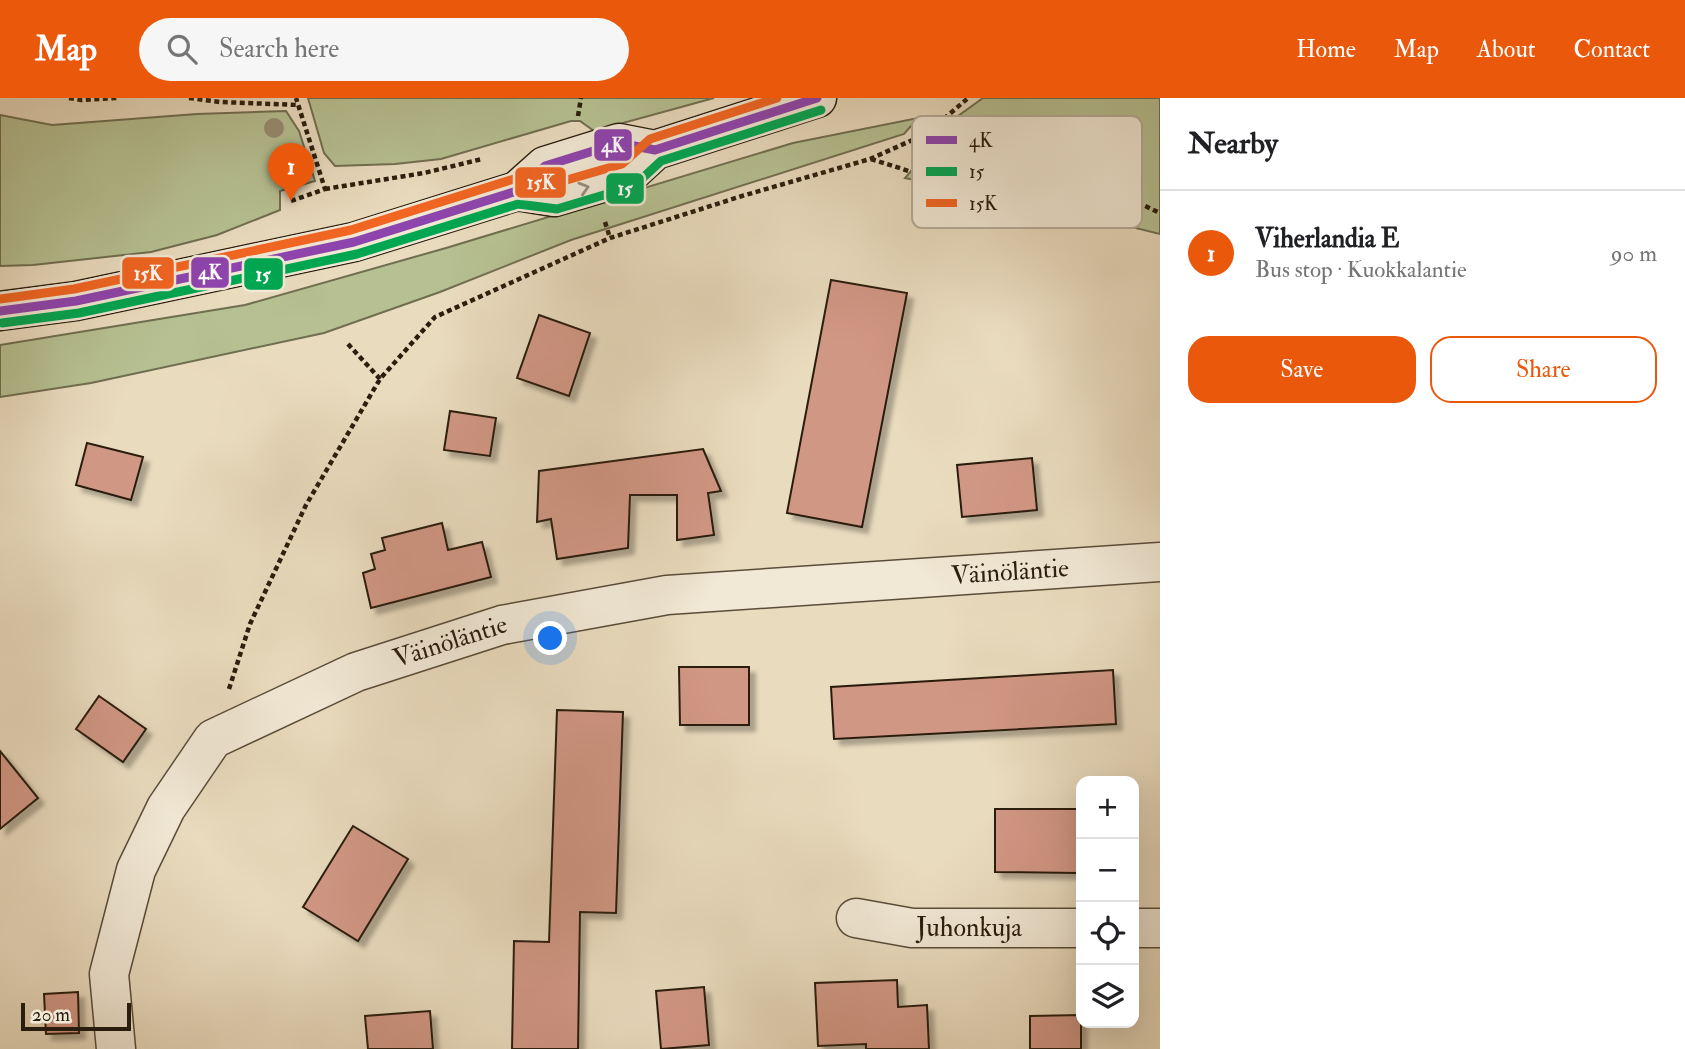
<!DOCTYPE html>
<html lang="en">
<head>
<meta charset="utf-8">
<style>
	body { margin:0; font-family:"IM FELL Double Pica",serif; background:#f6f6f6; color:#202124 }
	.controls { position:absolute; right:21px; bottom:21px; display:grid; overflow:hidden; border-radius:14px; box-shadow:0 7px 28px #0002 }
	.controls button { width:63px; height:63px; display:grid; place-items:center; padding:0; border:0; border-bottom:2px solid #e0e0e0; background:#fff; color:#202124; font:35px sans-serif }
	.scale { position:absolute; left:21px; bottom:18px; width:110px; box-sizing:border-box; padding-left:7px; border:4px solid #2a1d0d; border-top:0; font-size:19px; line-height:24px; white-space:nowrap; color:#2a1d0d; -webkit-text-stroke:5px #f1e8d5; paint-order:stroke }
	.you { position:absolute; left:551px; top:541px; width:24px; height:24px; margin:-18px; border:5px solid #fff; border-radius:50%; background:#1a73e8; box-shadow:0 0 0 10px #1a73e833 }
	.badge { display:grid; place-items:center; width:46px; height:46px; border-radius:50%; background:#ea580c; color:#fff; font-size:23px; font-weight:700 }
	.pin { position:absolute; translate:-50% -58px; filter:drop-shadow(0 2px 4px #0008) }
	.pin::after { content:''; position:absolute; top:37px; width:24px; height:21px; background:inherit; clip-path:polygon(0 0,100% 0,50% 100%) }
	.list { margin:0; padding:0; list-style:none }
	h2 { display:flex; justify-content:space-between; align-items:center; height:91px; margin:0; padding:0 28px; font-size:30px }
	h2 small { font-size:23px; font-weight:400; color:#757577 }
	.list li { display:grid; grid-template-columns:46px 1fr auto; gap:21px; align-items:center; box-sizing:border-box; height:126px; padding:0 28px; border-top:2px solid #e0e0e0 }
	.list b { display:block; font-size:26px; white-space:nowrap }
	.list p { margin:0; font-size:23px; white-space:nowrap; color:#757577 }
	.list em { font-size:23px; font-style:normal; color:#757577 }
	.actions { display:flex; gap:14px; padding:21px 28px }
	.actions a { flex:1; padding:16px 0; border:2px solid #ea580c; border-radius:21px; text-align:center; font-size:24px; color:#ea580c }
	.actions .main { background:#ea580c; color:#fff }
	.icon { flex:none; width:38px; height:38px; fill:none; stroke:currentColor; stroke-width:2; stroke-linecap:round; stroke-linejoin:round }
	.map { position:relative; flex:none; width:1160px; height:951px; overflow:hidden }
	header { display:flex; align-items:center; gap:42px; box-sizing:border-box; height:98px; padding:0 35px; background:#ea580c; color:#fff }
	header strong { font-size:33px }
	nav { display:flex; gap:38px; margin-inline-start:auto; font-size:24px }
	.search { width:490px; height:63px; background:#f6f6f6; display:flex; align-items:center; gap:18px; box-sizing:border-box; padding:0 24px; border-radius:38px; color:#757577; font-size:26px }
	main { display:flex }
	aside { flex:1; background:#fff }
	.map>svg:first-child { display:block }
	.green { fill:#b6c092; stroke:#706e50; stroke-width:2 }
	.building { fill:#d19785; stroke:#2a1d0d; stroke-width:2; filter:url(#shadow) }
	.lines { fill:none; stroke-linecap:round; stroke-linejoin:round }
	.street-casing { stroke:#5a4c39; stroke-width:41 }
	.secondary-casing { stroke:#2a1d0d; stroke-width:41 }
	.path { stroke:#2a1d0d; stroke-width:4.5; stroke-dasharray:5 3.5; stroke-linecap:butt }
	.street { stroke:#f1e8d5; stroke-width:38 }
	.secondary { stroke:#f1e8d5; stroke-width:38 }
	.bus-1-casing { stroke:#f1e8d5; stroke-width:14 }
	.bus-2-casing { stroke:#f1e8d5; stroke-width:14 }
	.bus-3-casing { stroke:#f1e8d5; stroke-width:14 }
	.bus-1 { stroke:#8e44ad; stroke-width:9 }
	.bus-2 { stroke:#00a651; stroke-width:9 }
	.bus-3 { stroke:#f26522; stroke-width:9 }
	.tree { fill:#978d73 }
	.oneway { stroke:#978d7b }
	.labels { text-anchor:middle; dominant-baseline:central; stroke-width:6; stroke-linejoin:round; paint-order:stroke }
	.street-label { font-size:26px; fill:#2a1d0d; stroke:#f1e8d5 }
	.key { fill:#f1e8d5; stroke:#b5ab99; stroke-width:2 }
	.key-label { font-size:19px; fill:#2a1d0d }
	.line-badge { stroke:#f1e8d5; stroke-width:2.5 }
	.badge-label { font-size:19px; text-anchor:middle; font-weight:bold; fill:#fff }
</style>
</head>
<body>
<header>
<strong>Map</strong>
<div class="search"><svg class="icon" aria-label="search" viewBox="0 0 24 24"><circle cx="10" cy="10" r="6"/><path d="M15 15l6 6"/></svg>Search here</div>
<nav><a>Home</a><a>Map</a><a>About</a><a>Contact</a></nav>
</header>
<main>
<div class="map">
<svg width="1160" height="951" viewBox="0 0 1160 951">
	<defs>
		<filter id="shadow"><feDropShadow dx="6" dy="6" stdDeviation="2" flood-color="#0004"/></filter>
	</defs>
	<rect width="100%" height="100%" fill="#e9dbbe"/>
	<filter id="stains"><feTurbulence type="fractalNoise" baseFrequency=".00286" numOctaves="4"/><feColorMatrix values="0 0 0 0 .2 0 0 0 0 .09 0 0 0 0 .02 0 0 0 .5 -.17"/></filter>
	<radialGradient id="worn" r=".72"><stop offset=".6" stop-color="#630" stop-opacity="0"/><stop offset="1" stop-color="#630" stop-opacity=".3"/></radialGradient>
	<!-- green -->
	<path class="green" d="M 308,0 L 714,0 L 594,33 L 580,23 L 571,23 L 441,61 L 395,66 L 335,68 L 324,55 Z
		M 983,0 L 1160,0 L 1160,136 L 1031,104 L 905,80 L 958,18 Z
		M 286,13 L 299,33 L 315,83 L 280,93 L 280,112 L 217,137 L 151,154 L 33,167 L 0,168 L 0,17 L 52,27 L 197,16 Z
		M 918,20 L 904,36 L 571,142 L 440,194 L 324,235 L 91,285 L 0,299 L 0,247 L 245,207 L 446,150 L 793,45 Z"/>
	<!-- building -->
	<path class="building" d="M 831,182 L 907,195 L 862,429 L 787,415 Z
		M 539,217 L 590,235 L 569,298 L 517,280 Z
		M 450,313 L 496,320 L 490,358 L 444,352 Z
		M 87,345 L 143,359 L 131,402 L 76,387 Z
		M 703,351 L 721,393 L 708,395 L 714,437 L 677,442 L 677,397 L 630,397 L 628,450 L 557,461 L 551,421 L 537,424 L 539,373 Z
		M 1032,360 L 1037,412 L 962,419 L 957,367 Z
		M 442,425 L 448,452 L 482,444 L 491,479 L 371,510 L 363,475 L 375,471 L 371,456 L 385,452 L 382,440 Z
		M 679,569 L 749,569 L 749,627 L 680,627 Z
		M 1113,572 L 1116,626 L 834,641 L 831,589 Z
		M 99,598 L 146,631 L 123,664 L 76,631 Z
		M 557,612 L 623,614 L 616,815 L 580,814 L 578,951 L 512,951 L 514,843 L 549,844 Z
		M 0,653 L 38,700 L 0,731 Z
		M 995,711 L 1078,711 L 1078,775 L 995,774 Z
		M 353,728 L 408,761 L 358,843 L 303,809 Z
		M 897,882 L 898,909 L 927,907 L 929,951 L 866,951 L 866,946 L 818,948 L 815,885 Z
		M 704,889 L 709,947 L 661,951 L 656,893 Z
		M 78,894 L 79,935 L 46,936 L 44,896 Z
		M 430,913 L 433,951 L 368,951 L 365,918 Z
		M 1081,917 L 1081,951 L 1030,951 L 1030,918 Z"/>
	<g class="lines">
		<!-- street casing -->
		<g class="street-casing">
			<g id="street">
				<path id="s1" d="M 856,820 L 912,830 L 1081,830"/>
				<path d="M 1134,830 L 1160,830"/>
				<path id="s2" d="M 116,951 L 109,876 L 136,772 L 166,710 L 213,641 L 356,574 L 502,527 L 667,497 L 1160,464"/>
			</g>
		</g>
		<!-- secondary casing -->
		<g class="secondary-casing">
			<path id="secondary" d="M 517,93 L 545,68 L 619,45 L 655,52 L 817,0
				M 0,213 L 76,203 L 354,144 L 517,93 L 554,99 L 628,77 L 655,52"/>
		</g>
		<!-- path -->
		<path class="path" d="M 69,0 L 81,2 L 118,0
			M 189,0 L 220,4 L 299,7
			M 578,18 L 581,0
			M 871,61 L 912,74 L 1020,32 L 1092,83 L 1160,115
			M 325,91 L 424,75 L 482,61
			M 291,103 L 325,91 L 296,0
			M 605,124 L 610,140
			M 348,246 L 380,281
			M 229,591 L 250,526 L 306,407 L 380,281 L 435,219 L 610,140 L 742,98 L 870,61 L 926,36 L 967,1"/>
		<!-- street -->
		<use href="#street" class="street"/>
		<!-- secondary -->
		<use href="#secondary" class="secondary"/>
		<!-- bus-1 casing -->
		<g class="bus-1-casing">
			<path id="bus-1" d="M 0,213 L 76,203 L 354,144 L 517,93 L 545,68 L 619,45 L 655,52 L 817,0"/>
		</g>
		<!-- bus-2 casing -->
		<g class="bus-2-casing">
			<path id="bus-2" d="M 2,225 L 79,215 L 357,156 L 518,106 L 557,111 L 634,88 L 661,63 L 821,12"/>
		</g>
		<!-- bus-3 casing -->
		<g class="bus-3-casing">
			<path id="bus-3" d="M 0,201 L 74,191 L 351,132 L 514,81 L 553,86 L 622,66 L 650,41 L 777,0"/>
		</g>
		<!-- bus-1 -->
		<use href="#bus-1" class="bus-1"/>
		<!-- bus-2 -->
		<use href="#bus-2" class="bus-2"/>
		<!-- bus-3 -->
		<use href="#bus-3" class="bus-3"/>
	</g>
	<!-- trees -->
	<circle class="tree" cx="274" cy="30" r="10"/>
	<!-- one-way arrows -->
	<defs><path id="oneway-chevron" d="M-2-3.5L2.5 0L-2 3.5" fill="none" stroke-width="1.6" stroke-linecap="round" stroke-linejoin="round" transform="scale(1.75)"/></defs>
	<use class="oneway" href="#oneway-chevron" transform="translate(584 90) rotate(-17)"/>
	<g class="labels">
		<!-- street labels -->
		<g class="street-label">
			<text stroke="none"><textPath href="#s2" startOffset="1158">Väinöläntie</textPath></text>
			<text stroke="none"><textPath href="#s2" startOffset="592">Väinöläntie</textPath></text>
			<text stroke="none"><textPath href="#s1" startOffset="114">Juhonkuja</textPath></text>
		</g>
	</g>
	<!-- legend -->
	<rect x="912" y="18" width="230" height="112" rx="10" class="key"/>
	<rect x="926" y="38" width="31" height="8" fill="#8e44ad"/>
	<rect x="926" y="69" width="31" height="9" fill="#00a651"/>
	<rect x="926" y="101" width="31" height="8" fill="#f26522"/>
	<g class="key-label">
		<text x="969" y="49">4K</text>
		<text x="969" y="80">15</text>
		<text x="969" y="112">15K</text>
	</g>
	<g class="line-badge">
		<rect x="593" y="30" width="40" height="34" rx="7" fill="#8e44ad"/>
		<rect x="514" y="68" width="53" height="33" rx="7" fill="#f26522"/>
		<rect x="605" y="74" width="40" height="33" rx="7" fill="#00a651"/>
		<rect x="190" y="158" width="40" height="33" rx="7" fill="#8e44ad"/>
		<rect x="121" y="158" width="54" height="34" rx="7" fill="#f26522"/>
		<rect x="243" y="159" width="41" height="34" rx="7" fill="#00a651"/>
	</g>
	<g class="badge-label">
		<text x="613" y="54">4K</text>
		<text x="541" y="91">15K</text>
		<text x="625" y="97">15</text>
		<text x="210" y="181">4K</text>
		<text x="148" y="182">15K</text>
		<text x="263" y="183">15</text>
	</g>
	<rect width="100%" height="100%" filter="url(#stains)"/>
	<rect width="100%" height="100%" fill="url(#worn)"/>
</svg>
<div class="controls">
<button>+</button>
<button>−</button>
<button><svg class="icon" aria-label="locate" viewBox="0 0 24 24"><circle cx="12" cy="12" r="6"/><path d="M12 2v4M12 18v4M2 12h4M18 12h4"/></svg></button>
<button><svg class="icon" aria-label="layers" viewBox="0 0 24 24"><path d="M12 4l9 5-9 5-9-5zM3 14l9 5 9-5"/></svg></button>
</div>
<div class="scale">20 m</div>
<div class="you"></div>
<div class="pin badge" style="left:291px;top:103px">1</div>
</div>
<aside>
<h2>Nearby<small></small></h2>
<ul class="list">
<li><span class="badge">1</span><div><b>Viherlandia E</b><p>Bus stop · Kuokkalantie</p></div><em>90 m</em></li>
</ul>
<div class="actions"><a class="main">Save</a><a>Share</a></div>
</aside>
</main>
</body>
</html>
